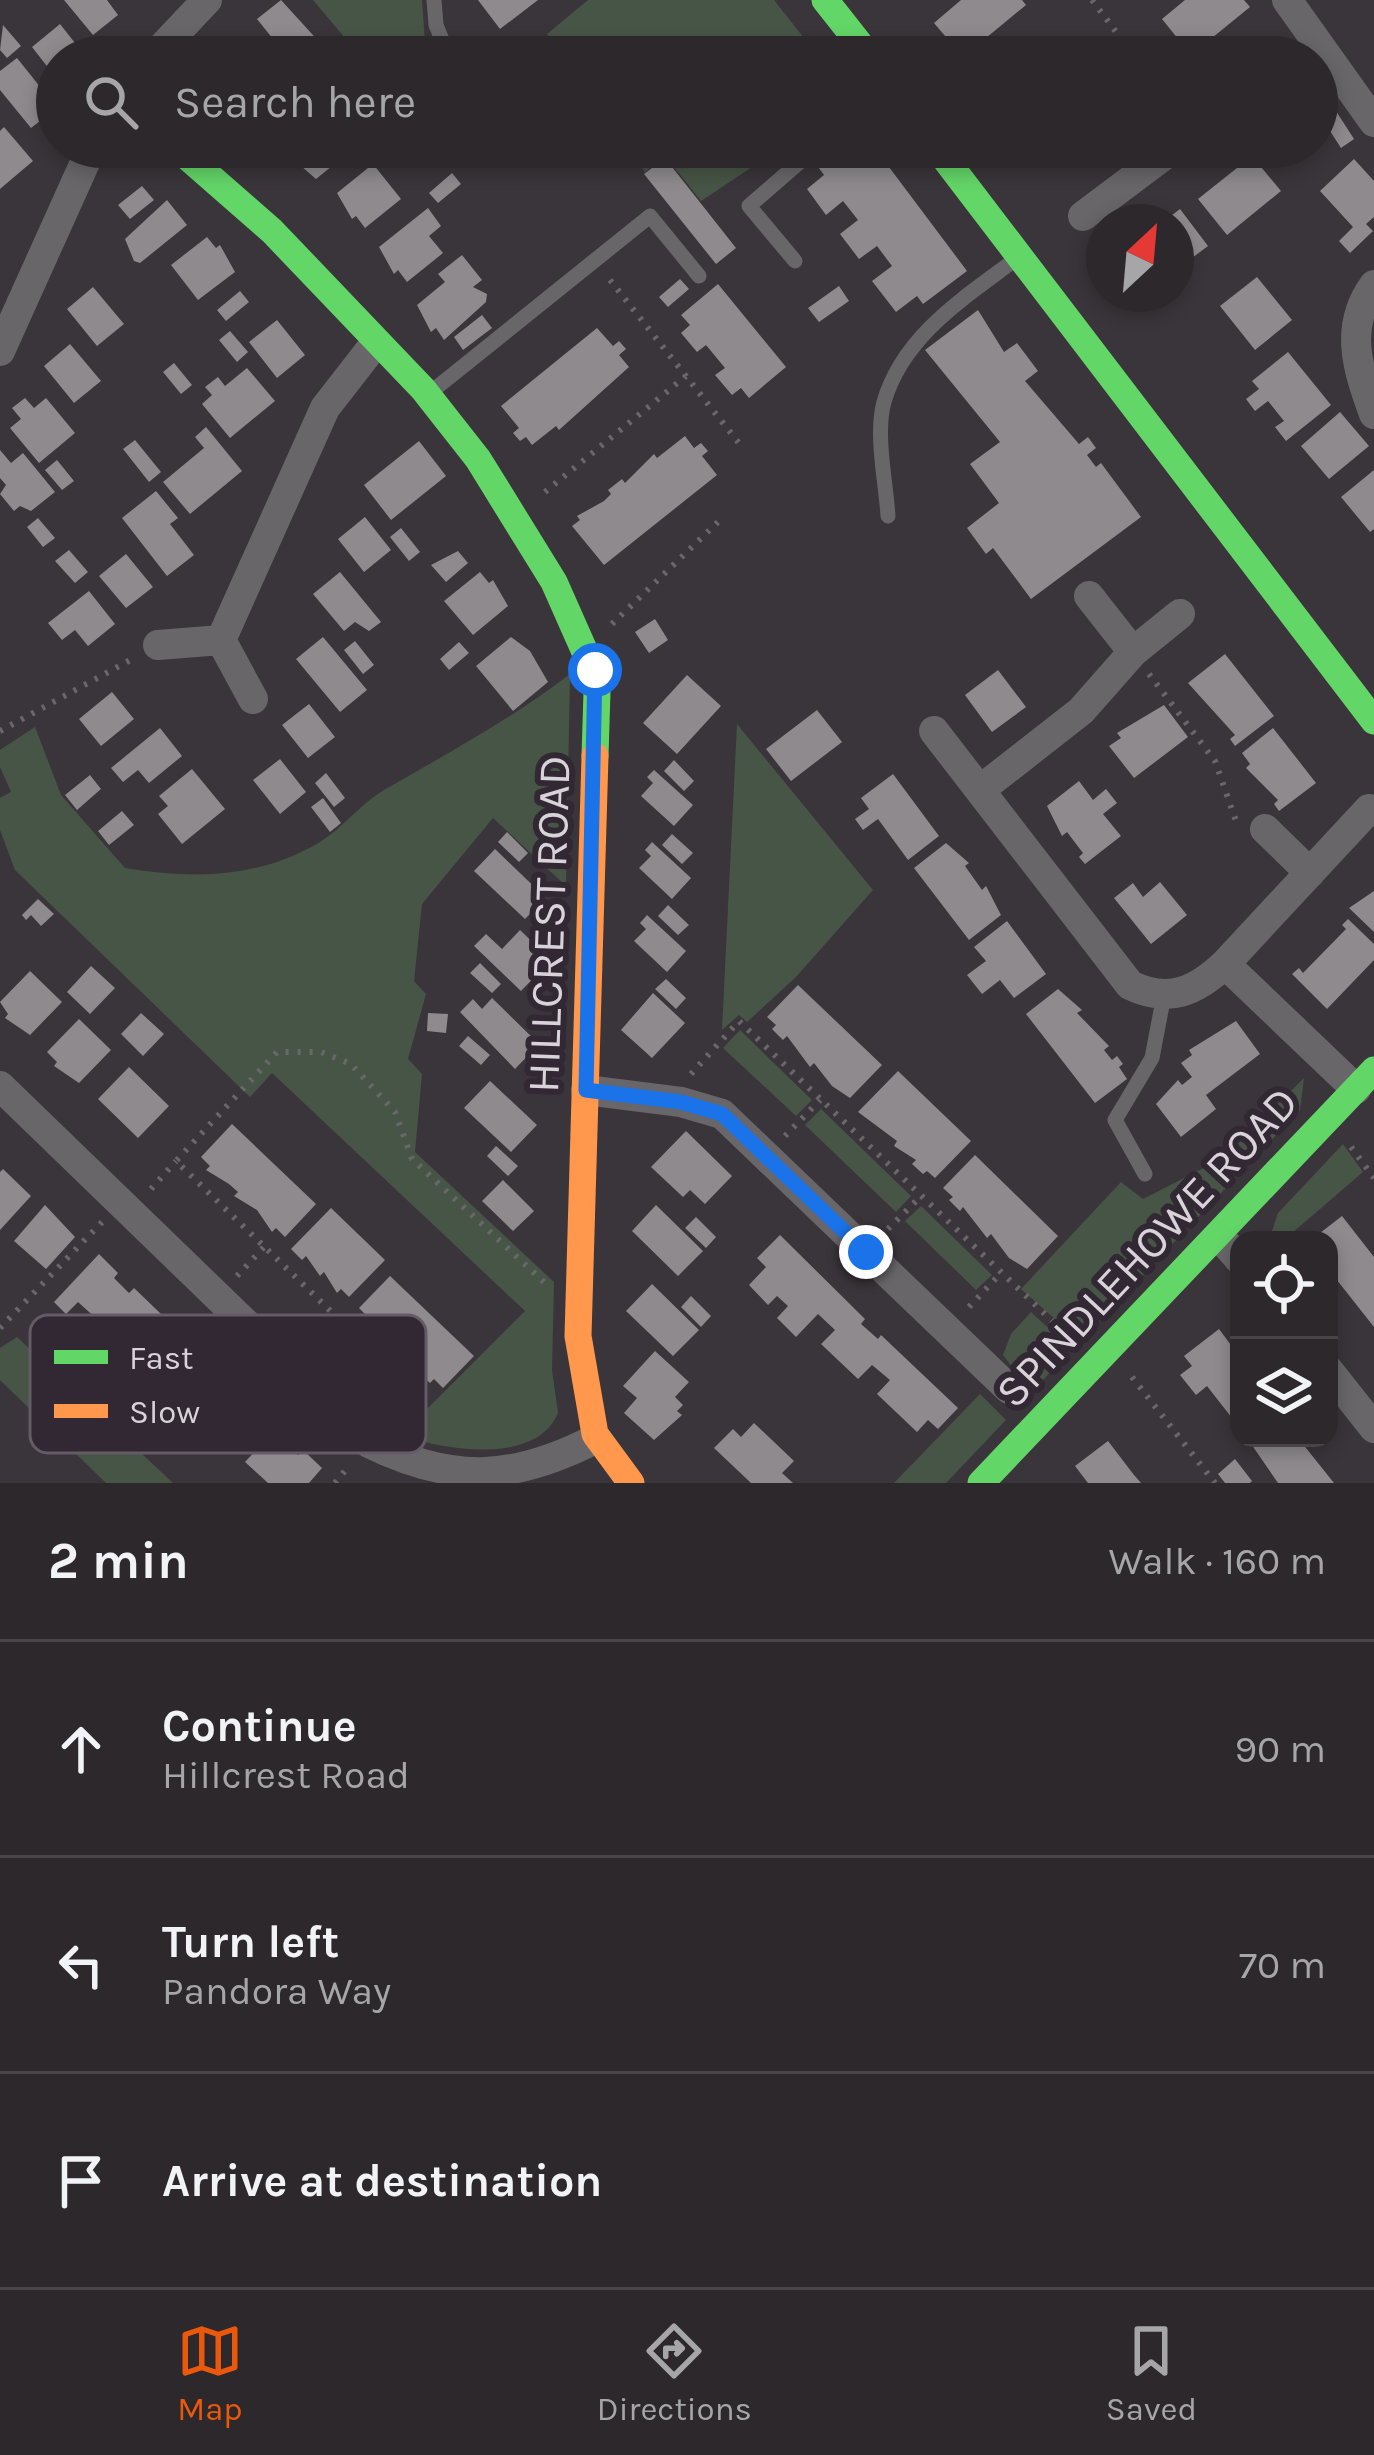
<!DOCTYPE html>
<html lang="en">
<head>
<meta charset="utf-8">
<style>
	body { margin:0; font-family:Karla,sans-serif; background:#343034; color:#f1f3f6 }
	.controls { position:absolute; right:36px; bottom:36px; display:grid; overflow:hidden; border-radius:24px; box-shadow:0 6px 18px #0003 }
	.controls button { width:108px; height:108px; display:grid; place-items:center; padding:0; border:0; border-bottom:3px solid #484448; background:#2c282c; color:#f1f3f6; font:60px sans-serif }
	.compass { position:absolute; left:1086px; top:204px; width:108px; height:108px; border-radius:50%; background:#2c282c; box-shadow:0 6px 18px #0003; rotate:26deg }
	.stop { position:absolute; width:36px; height:36px; margin:-27px; border:9px solid #1a73e8; border-radius:50%; background:#fff }
	.stop.end { background:#1a73e8; border-color:#fff; box-shadow:0 3px 12px #0008 }
	.list { margin:0; padding:0; list-style:none }
	h2 { display:flex; justify-content:space-between; align-items:center; height:156px; margin:0; padding:0 48px; font-size:51px }
	h2 small { font-size:39px; font-weight:400; color:#a6a6a9 }
	.list li { display:grid; grid-template-columns:78px 1fr auto; gap:36px; align-items:center; box-sizing:border-box; height:216px; padding:0 48px; border-top:3px solid #484448 }
	.list b { display:block; font-size:45px; white-space:nowrap }
	.list p { margin:0; font-size:39px; white-space:nowrap; color:#a6a6a9 }
	.list em { font-size:39px; font-style:normal; color:#a6a6a9 }
	.icon { flex:none; width:66px; height:66px; fill:none; stroke:currentColor; stroke-width:2; stroke-linecap:round; stroke-linejoin:round }
	.map { position:relative; flex:none; width:1374px; height:1483px; overflow:hidden }
	.search { position:absolute; background:#2c282c; box-shadow:0 6px 18px #0003; left:36px; right:36px; top:36px; height:132px; display:flex; align-items:center; gap:30px; box-sizing:border-box; padding:0 42px; border-radius:66px; color:#a6a6a9; font-size:45px }
	.sheet { height:804px; background:#2c282c }
	nav { display:flex; justify-content:space-around; align-items:center; box-sizing:border-box; height:168px; border-top:3px solid #484448; background:#2c282c; font-size:33px; color:#a6a6a9 }
	nav a { display:grid; justify-items:center; gap:6px }
	nav .on { color:#ea580c }
	.map>svg:first-child { display:block }
	.green { fill:#475546 }
	.building { fill:#8e8a8e }
	.lines { fill:none; stroke-linecap:round; stroke-linejoin:round }
	.path { stroke:#6a676b; stroke-width:6; stroke-dasharray:3 9; stroke-linecap:butt }
	.lane { stroke:#69666a; stroke-width:15 }
	.street { stroke:#69666a; stroke-width:30 }
	.fast { stroke:#63d668; stroke-width:27 }
	.slow { stroke:#ff974d; stroke-width:27 }
	.route { stroke:#1a73e8; stroke-width:15 }
	.labels { text-anchor:middle; dominant-baseline:central; stroke-width:12; stroke-linejoin:round; paint-order:stroke }
	.street-label { font-size:45px; fill:#d8d2d9; stroke:#312833 }
	.key { fill:#312833; stroke:#635b65; stroke-width:3 }
	.key-label { font-size:33px; fill:#d8d2d9 }
</style>
</head>
<body>
<div class="map">
<svg width="1374" height="1483" viewBox="0 0 1374 1483">
	<rect width="100%" height="100%" fill="#3a353a"/>
	<!-- green -->
	<path class="green" d="M 313,0 L 422,0 L 426,57 L 361,57 Z
		M 588,0 L 774,0 L 819,57 L 563,57 L 547,34 Z
		M 627,147 L 782,147 L 701,201 L 665,156 L 645,172 Z
		M 570,674 L 566,886 L 493,818 L 422,904 L 414,981 L 426,994 L 408,1059 L 422,1074 L 415,1152 L 554,1282 L 552,1370 L 558,1413 C 536,1466 443,1450 401,1435 L 525,1311 L 272,1073 L 250,1097 L 15,870 L 0,830 L 0,798 L 11,792 L 0,767 L 0,750 L 35,727 L 61,795 L 125,868 C 195,879 257,879 320,842 C 343,828 360,804 384,790 C 448,753 510,720 570,674 Z
		M 737,724 L 873,890 L 796,977 L 747,1022 L 739,1015 L 722,1030 Z
		M 740,1030 L 812,1100 L 796,1116 L 723,1048 Z
		M 1304,1078 L 1300,1110 L 1080,1341 L 1021,1289 L 1121,1182 L 1143,1199 L 1223,1158 Z
		M 821,1109 L 911,1196 L 896,1212 L 805,1125 Z
		M 1343,1144 L 1363,1172 L 1284,1240 L 1269,1240 L 1278,1213 Z
		M 921,1206 L 992,1275 L 976,1290 L 905,1221 Z
		M 1031,1312 L 1071,1349 L 1015,1411 L 1006,1403 L 1023,1381 L 1003,1355 L 1011,1334 Z
		M 17,1337 L 173,1483 L 106,1483 L 0,1380 L 0,1348 Z
		M 980,1394 L 1006,1420 L 946,1483 L 894,1483 Z"/>
	<!-- building -->
	<path class="building" d="M 64,0 L 107,0 L 118,15 L 93,35 Z
		M 281,0 L 322,45 L 307,57 L 285,54 L 257,19 Z
		M 478,0 L 538,0 L 500,29 Z
		M 961,0 L 1022,0 L 1026,5 L 963,57 L 934,23 Z
		M 1185,0 L 1244,0 L 1250,7 L 1191,55 L 1162,19 Z
		M 60,24 L 86,57 L 57,57 L 57,79 L 32,47 Z
		M 3,25 L 21,46 L 7,58 L 0,50 Z
		M 17,58 L 57,108 L 31,128 L 0,90 L 0,71 Z
		M 1336,111 L 1354,139 L 1341,148 L 1330,131 L 1317,140 L 1317,114 L 1322,121 Z
		M 4,127 L 33,161 L 0,189 L 0,131 Z
		M 290,147 L 350,147 L 352,150 L 316,179 L 293,159 L 298,156 Z
		M 839,147 L 874,147 L 967,271 L 923,304 L 917,296 L 896,312 L 872,281 L 892,266 L 877,246 L 859,259 L 840,234 L 858,220 L 843,201 L 826,215 L 807,189 L 824,175 L 816,164 Z
		M 1032,147 L 1071,147 L 1047,166 Z
		M 1252,156 L 1281,191 L 1227,235 L 1198,199 Z
		M 665,158 L 736,248 L 716,264 L 644,174 Z
		M 1354,159 L 1374,181 L 1374,217 L 1366,224 L 1373,231 L 1350,253 L 1339,241 L 1353,227 L 1320,191 Z
		M 373,164 L 401,199 L 365,228 L 356,216 L 352,219 L 337,193 Z
		M 452,173 L 461,184 L 438,203 L 429,193 Z
		M 142,186 L 154,200 L 130,219 L 118,205 Z
		M 167,200 L 187,225 L 140,263 L 134,261 L 125,239 Z
		M 428,208 L 441,226 L 429,236 L 443,253 L 407,282 L 398,270 L 394,274 L 379,247 Z
		M 1180,209 L 1208,246 L 1176,270 L 1176,222 L 1163,222 Z
		M 207,237 L 216,248 L 220,245 L 235,272 L 198,300 L 171,265 Z
		M 462,255 L 482,280 L 473,287 L 487,294 L 486,302 L 444,340 L 436,328 L 431,332 L 417,305 L 445,282 L 438,274 Z
		M 1257,277 L 1292,320 L 1255,350 L 1220,306 Z
		M 680,279 L 689,289 L 668,307 L 659,297 Z
		M 718,284 L 786,367 L 749,398 L 741,388 L 732,395 L 715,375 L 725,368 L 706,345 L 697,352 L 681,333 L 690,325 L 681,315 Z
		M 839,286 L 849,301 L 819,322 L 808,308 Z
		M 93,287 L 124,324 L 97,346 L 67,309 Z
		M 240,291 L 249,302 L 226,321 L 217,310 Z
		M 978,310 L 1004,352 L 1017,343 L 1038,371 L 1025,381 L 1079,444 L 1088,437 L 1096,448 L 1087,455 L 1096,467 L 1101,463 L 1141,517 L 1031,599 L 993,548 L 986,554 L 967,528 L 999,503 L 970,464 L 1000,442 L 925,350 Z
		M 482,315 L 492,328 L 463,350 L 454,337 Z
		M 277,320 L 305,355 L 277,378 L 249,342 Z
		M 597,328 L 613,346 L 619,341 L 626,349 L 619,355 L 629,367 L 559,430 L 556,426 L 532,445 L 526,437 L 520,441 L 513,433 L 519,428 L 501,406 Z
		M 230,331 L 248,352 L 237,362 L 219,340 Z
		M 70,344 L 101,381 L 74,403 L 44,366 Z
		M 1288,352 L 1331,405 L 1286,441 L 1275,427 L 1284,421 L 1268,401 L 1255,411 L 1246,399 L 1259,389 L 1252,381 Z
		M 174,363 L 192,385 L 181,394 L 163,372 Z
		M 247,368 L 275,401 L 230,438 L 202,404 L 212,395 L 205,387 L 218,377 L 225,386 Z
		M 25,398 L 34,408 L 46,398 L 75,433 L 39,463 L 10,428 L 21,419 L 12,408 Z
		M 1340,412 L 1369,446 L 1329,479 L 1301,446 Z
		M 206,427 L 242,471 L 190,514 L 163,482 L 204,448 L 195,437 Z
		M 685,436 L 694,448 L 701,443 L 708,451 L 702,456 L 717,475 L 604,565 L 572,526 L 580,520 L 577,516 L 604,501 L 611,494 L 608,490 L 622,479 L 625,483 L 654,454 L 657,458 Z
		M 135,440 L 161,472 L 149,482 L 123,449 Z
		M 419,441 L 446,476 L 391,520 L 364,485 Z
		M 0,450 L 11,463 L 23,453 L 55,492 L 31,511 L 20,506 L 14,511 L 0,494 L 6,485 L 0,478 Z
		M 57,460 L 74,481 L 62,490 L 45,470 Z
		M 1374,470 L 1374,529 L 1370,532 L 1341,497 Z
		M 156,491 L 178,518 L 170,524 L 194,555 L 167,576 L 122,518 Z
		M 365,517 L 391,550 L 364,572 L 338,539 Z
		M 38,518 L 55,538 L 43,547 L 27,527 Z
		M 401,528 L 420,552 L 409,561 L 390,537 Z
		M 69,550 L 88,572 L 75,583 L 55,561 Z
		M 458,551 L 468,563 L 446,582 L 431,565 Z
		M 126,554 L 153,587 L 126,608 L 99,576 Z
		M 340,572 L 381,622 L 369,631 L 355,622 L 344,631 L 313,594 Z
		M 480,572 L 489,583 L 493,580 L 508,606 L 473,635 L 444,601 Z
		M 89,591 L 115,624 L 88,646 L 75,630 L 62,640 L 48,623 Z
		M 655,619 L 668,640 L 649,653 L 635,632 Z
		M 323,637 L 367,690 L 340,712 L 296,659 Z
		M 511,637 L 530,651 L 548,682 L 513,711 L 476,666 Z
		M 355,641 L 374,665 L 363,674 L 344,650 Z
		M 459,642 L 469,653 L 449,670 L 440,659 Z
		M 1225,654 L 1274,716 L 1235,746 L 1230,739 L 1235,735 L 1188,683 Z
		M 998,670 L 1026,707 L 992,732 L 965,695 Z
		M 687,675 L 721,706 L 677,754 L 643,723 Z
		M 112,692 L 134,719 L 101,746 L 79,719 Z
		M 309,704 L 335,737 L 308,758 L 282,725 Z
		M 1164,705 L 1188,737 L 1134,778 L 1109,746 L 1121,738 L 1117,733 Z
		M 817,710 L 842,742 L 791,781 L 766,749 Z
		M 160,728 L 182,756 L 149,783 L 138,770 L 123,782 L 111,768 Z
		M 1273,728 L 1316,783 L 1279,811 L 1274,804 L 1278,800 L 1246,768 L 1250,764 L 1242,753 Z
		M 280,759 L 306,792 L 280,814 L 253,780 Z
		M 674,760 L 694,781 L 684,791 L 664,771 Z
		M 192,769 L 225,809 L 182,844 L 158,814 L 168,806 L 159,796 Z
		M 654,770 L 693,805 L 674,826 L 641,796 L 653,783 L 647,777 Z
		M 326,773 L 345,798 L 334,807 L 315,783 Z
		M 893,774 L 939,836 L 908,860 L 878,819 L 863,830 L 855,819 L 869,809 L 861,798 Z
		M 90,775 L 101,789 L 77,810 L 65,795 Z
		M 1079,781 L 1093,800 L 1106,789 L 1117,803 L 1103,814 L 1121,836 L 1085,864 L 1079,857 L 1083,853 L 1067,832 L 1062,836 L 1047,806 Z
		M 323,798 L 341,823 L 330,832 L 311,807 Z
		M 122,811 L 134,825 L 109,845 L 98,831 Z
		M 507,832 L 528,853 L 519,862 L 498,842 Z
		M 672,834 L 693,853 L 682,864 L 662,845 Z
		M 652,842 L 691,878 L 672,899 L 639,868 L 651,856 L 645,850 Z
		M 946,843 L 969,863 L 965,866 L 982,890 L 986,886 L 1001,915 L 969,940 L 914,868 Z
		M 495,849 L 546,898 L 525,919 L 474,871 Z
		M 1160,882 L 1187,915 L 1151,944 L 1114,898 L 1133,883 L 1143,897 Z
		M 1374,891 L 1374,932 L 1349,908 Z
		M 38,899 L 54,914 L 41,926 L 31,915 L 26,920 L 22,915 Z
		M 668,905 L 689,925 L 678,935 L 658,916 Z
		M 647,915 L 686,951 L 667,972 L 634,941 L 646,929 L 640,923 Z
		M 1348,919 L 1374,944 L 1374,960 L 1327,1009 L 1292,974 L 1299,968 L 1303,973 L 1346,929 L 1342,925 Z
		M 1007,921 L 1046,974 L 1014,998 L 1000,980 L 982,994 L 967,975 L 986,961 L 974,947 Z
		M 520,930 L 551,960 L 521,991 L 474,946 L 486,934 L 502,949 Z
		M 480,963 L 501,984 L 492,993 L 470,973 Z
		M 91,966 L 115,988 L 90,1014 L 67,992 Z
		M 30,971 L 62,1002 L 30,1035 L 5,1018 L 8,1014 L 0,1002 Z
		M 666,979 L 686,998 L 676,1009 L 655,989 Z
		M 798,985 L 882,1065 L 850,1098 L 832,1086 L 814,1063 L 810,1067 L 787,1036 L 783,1040 L 772,1029 L 776,1025 L 767,1017 Z
		M 1058,989 L 1082,1010 L 1077,1013 L 1109,1046 L 1104,1050 L 1112,1060 L 1117,1056 L 1123,1064 L 1119,1067 L 1127,1079 L 1095,1103 L 1026,1014 Z
		M 653,993 L 685,1023 L 652,1058 L 621,1030 Z
		M 492,998 L 539,1044 L 515,1069 L 460,1012 L 473,999 L 482,1009 Z
		M 141,1013 L 164,1034 L 143,1056 L 121,1034 Z
		M 428,1013 L 448,1014 L 446,1033 L 427,1031 Z
		M 79,1019 L 111,1050 L 79,1083 L 54,1066 L 57,1062 L 47,1052 Z
		M 1236,1021 L 1260,1054 L 1206,1095 L 1216,1109 L 1181,1137 L 1156,1104 L 1178,1080 L 1182,1085 L 1192,1077 L 1181,1063 L 1192,1055 L 1189,1050 Z
		M 468,1036 L 490,1055 L 481,1065 L 459,1046 Z
		M 129,1067 L 169,1106 L 138,1138 L 98,1099 Z
		M 898,1071 L 971,1141 L 935,1178 L 927,1171 L 923,1174 L 912,1164 L 916,1160 L 894,1146 L 897,1141 L 858,1112 Z
		M 490,1081 L 537,1125 L 511,1152 L 464,1108 Z
		M 232,1124 L 316,1204 L 285,1237 L 276,1228 L 272,1232 L 257,1210 L 234,1196 L 238,1192 L 229,1184 L 206,1170 L 210,1166 L 201,1157 Z
		M 686,1131 L 732,1176 L 705,1204 L 690,1190 L 683,1197 L 651,1167 Z
		M 496,1146 L 518,1166 L 508,1176 L 487,1156 Z
		M 975,1155 L 1058,1236 L 1027,1269 L 1009,1258 L 991,1234 L 987,1238 L 963,1207 L 960,1211 L 949,1200 L 953,1197 L 943,1188 Z
		M 3,1169 L 31,1196 L 0,1230 L 0,1172 Z
		M 503,1180 L 534,1211 L 513,1231 L 482,1201 Z
		M 45,1205 L 75,1237 L 46,1269 L 14,1241 Z
		M 656,1205 L 703,1251 L 678,1276 L 632,1231 Z
		M 331,1208 L 385,1260 L 349,1297 L 341,1289 L 337,1293 L 324,1272 L 320,1276 L 306,1256 L 302,1260 L 291,1249 Z
		M 1342,1216 L 1374,1257 L 1374,1327 L 1329,1270 L 1329,1240 L 1311,1240 Z
		M 696,1217 L 716,1237 L 706,1248 L 685,1228 Z
		M 780,1235 L 865,1319 L 861,1324 L 878,1339 L 881,1335 L 958,1408 L 938,1429 L 928,1420 L 917,1432 L 877,1394 L 890,1380 L 872,1365 L 858,1379 L 821,1344 L 835,1330 L 818,1314 L 796,1337 L 777,1318 L 788,1306 L 777,1296 L 768,1305 L 749,1285 L 766,1267 L 757,1258 Z
		M 99,1254 L 118,1273 L 114,1278 L 129,1293 L 134,1288 L 287,1435 L 283,1440 L 290,1448 L 298,1455 L 303,1450 L 322,1468 L 309,1483 L 268,1483 L 245,1462 L 258,1448 L 238,1430 L 227,1442 L 178,1395 L 130,1348 L 142,1336 L 123,1318 L 110,1331 L 78,1302 L 66,1314 L 54,1302 Z
		M 390,1276 L 474,1356 L 443,1388 L 434,1379 L 430,1383 L 419,1373 L 423,1369 L 392,1347 L 396,1344 L 387,1335 L 364,1321 L 368,1317 L 359,1308 Z
		M 652,1284 L 699,1330 L 673,1356 L 626,1311 Z
		M 691,1296 L 711,1316 L 701,1327 L 681,1307 Z
		M 1219,1329 L 1239,1356 L 1239,1427 L 1207,1386 L 1196,1395 L 1180,1375 L 1192,1366 L 1184,1356 Z
		M 655,1351 L 689,1382 L 675,1397 L 683,1405 L 677,1411 L 682,1415 L 654,1440 L 624,1413 L 637,1398 L 623,1386 Z
		M 754,1423 L 794,1461 L 782,1473 L 793,1483 L 751,1483 L 714,1448 L 733,1429 L 741,1437 Z
		M 1247,1438 L 1298,1438 L 1334,1483 L 1278,1483 Z
		M 1108,1441 L 1134,1475 L 1141,1483 L 1088,1483 L 1075,1466 Z
		M 1235,1459 L 1252,1481 L 1250,1483 L 1225,1483 L 1218,1474 Z"/>
	<g class="lines">
		<!-- path -->
		<path class="path" d="M 1092,0 L 1135,57
			M 610,280 L 742,447
			M 545,492 L 686,376
			M 612,624 L 719,521
			M 1149,674 L 1215,761 L 1236,821
			M 0,731 L 134,658
			M 691,1074 L 739,1021 L 1072,1340
			M 785,1136 L 820,1100
			M 1351,1147 L 1374,1178
			M 151,1189 L 176,1161
			M 888,1229 L 920,1197
			M 237,1276 L 264,1247
			M 969,1307 L 999,1275
			M 0,1328 L 102,1222
			M 311,1348 L 339,1319
			M 1132,1377 L 1215,1483
			M 398,1424 L 415,1404 L 416,1394 L 176,1161 L 277,1052 L 321,1052 L 351,1064 L 395,1112 L 412,1159 L 545,1283
			M 335,1483 L 348,1467"/>
		<!-- lane -->
		<path class="lane" d="M 434,0 L 436,25 L 449,57
			M 795,261 L 749,206 L 817,147
			M 431,392 L 650,216 L 699,276
			M 888,516 C 886,483 875,434 884,402 C 903,336 964,298 1016,259
			M 1145,1174 L 1115,1120 L 1152,1058 L 1164,995"/>
		<!-- street -->
		<path class="street" d="M 1287,0 L 1374,122
			M 153,57 L 207,0
			M 1083,216 L 1175,147
			M 1374,285 C 1344,326 1357,368 1374,414
			M 0,351 L 92,147
			M 1089,596 L 1133,652
			M 221,640 L 325,408 L 374,345
			M 158,645 L 221,640 L 253,699
			M 934,731 L 1130,985 C 1169,1004 1196,991 1225,964 L 1356,1089
			M 980,790 L 1081,711 L 1133,652 L 1180,614
			M 1265,829 L 1310,873
			M 1225,964 L 1369,809
			M 0,1086 L 369,1443 C 450,1483 512,1482 595,1439
			M 586,1090 L 681,1102 L 722,1114 L 1009,1389
			M 1219,1236 L 1239,1259
			M 1329,1371 L 1374,1428"/>
		<!-- fast -->
		<path class="fast" d="M 825,0 L 870,57
			M 176,147 L 272,231 L 423,389 L 478,459 L 554,582 L 589,661 L 597,692 L 595,756
			M 936,147 L 1374,721
			M 981,1483 L 1374,1070"/>
		<!-- slow -->
		<path class="slow" d="M 595,756 L 578,1336 L 595,1434 L 631,1483"/>
	</g>
	<g class="lines">
		<!-- route -->
		<path class="route" d="M 595,670 L 586,1090 L 681,1102 L 722,1114 L 866,1252"/>
	</g>
	<g class="labels">
		<!-- street labels -->
		<g class="street-label">
			<text transform="translate(549 924) rotate(-88)">HILLCREST ROAD</text>
			<text transform="translate(1147 1247) rotate(-47)">SPINDLEHOWE ROAD</text>
		</g>
	</g>
	<!-- legend -->
	<rect x="30" y="1315" width="396" height="138" rx="18" class="key"/>
	<rect x="54" y="1350" width="54" height="14" fill="#63d668"/>
	<rect x="54" y="1404" width="54" height="14" fill="#ff974d"/>
	<g class="key-label">
		<text x="129" y="1369">Fast</text>
		<text x="129" y="1423">Slow</text>
	</g>
</svg>
<div class="controls">
<button><svg class="icon" aria-label="locate" viewBox="0 0 24 24"><circle cx="12" cy="12" r="6"/><path d="M12 2v4M12 18v4M2 12h4M18 12h4"/></svg></button>
<button><svg class="icon" aria-label="layers" viewBox="0 0 24 24"><path d="M12 4l9 5-9 5-9-5zM3 14l9 5 9-5"/></svg></button>
</div>
<svg class="compass" viewBox="-18 -18 36 36"><path d="M0-13l5 13h-10z" fill="#e53935"/><path d="M0 13l5-13h-10z" fill="#a6a6a9"/></svg>
<div class="stop" style="left:595px;top:670px"></div>
<div class="stop end" style="left:866px;top:1252px"></div>
<div class="search"><svg class="icon" aria-label="search" viewBox="0 0 24 24"><circle cx="10" cy="10" r="6"/><path d="M15 15l6 6"/></svg>Search here</div>
</div>
<section class="sheet">
<h2>2 min<small>Walk · 160 m</small></h2>
<ul class="list">
<li><svg class="icon" aria-label="ahead" viewBox="0 0 24 24"><path d="M12 20V5M6 11l6-6 6 6"/></svg><div><b>Continue</b><p>Hillcrest Road</p></div><em>90 m</em></li>
<li><svg class="icon" aria-label="left" viewBox="0 0 24 24"><path d="M17 20v-9H6M10 6l-5 5 5 5"/></svg><div><b>Turn left</b><p>Pandora Way</p></div><em>70 m</em></li>
<li><svg class="icon" aria-label="arrive" viewBox="0 0 24 24"><path d="M6 21V4h12l-3 4 3 4H6"/></svg><div><b>Arrive at destination</b></div></li>
</ul>
</section>
<nav>
<a class="on"><svg class="icon" aria-label="map" viewBox="0 0 24 24"><path d="M3 6l6-2 6 2 6-2v14l-6 2-6-2-6 2zM9 4v14M15 6v14"/></svg>Map</a>
<a><svg class="icon" aria-label="directions" viewBox="0 0 24 24"><path d="M12 3l9 9-9 9-9-9zM9 14v-3h6M13 9l2 2-2 2"/></svg>Directions</a>
<a><svg class="icon" aria-label="saved" viewBox="0 0 24 24"><path d="M7 4h10v16l-5-4-5 4z"/></svg>Saved</a>
</nav>
</body>
</html>
